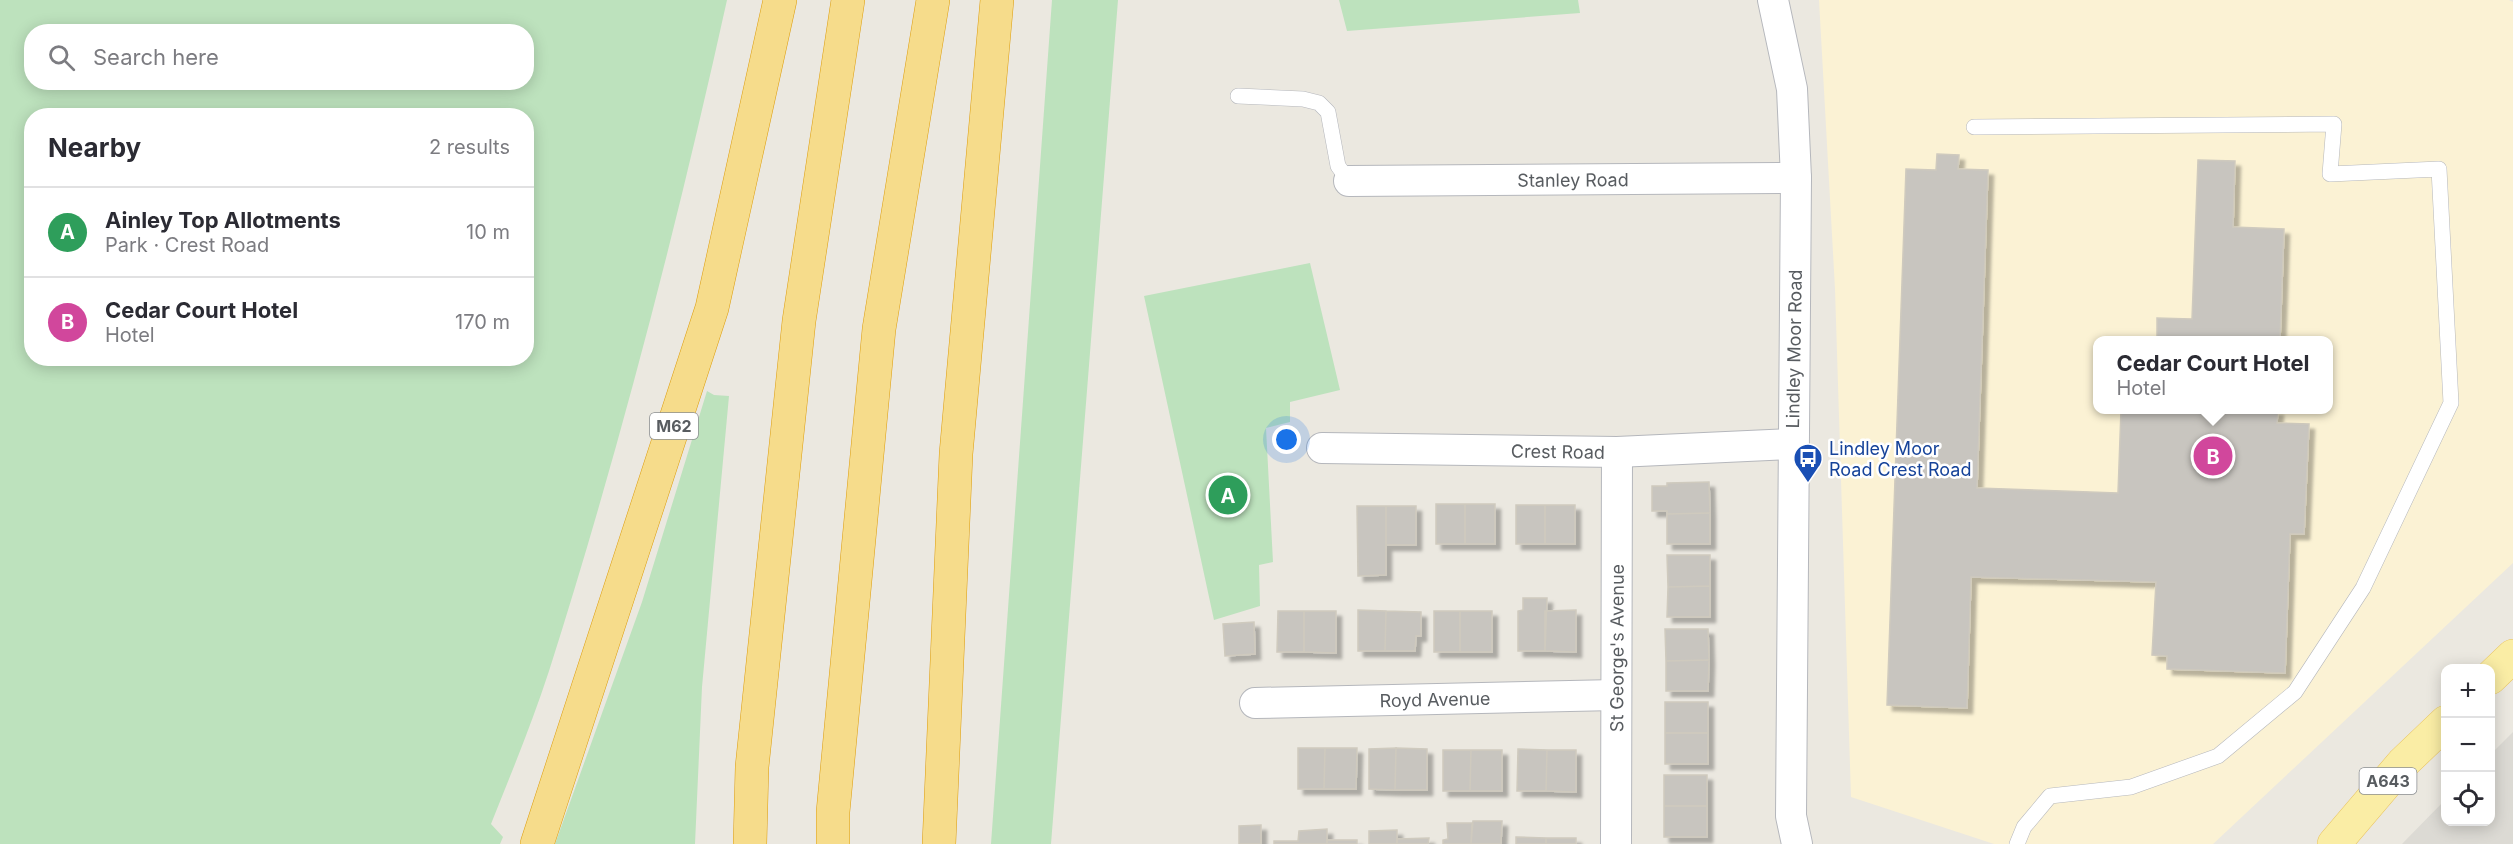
<!DOCTYPE html>
<html lang="en">
<head>
<meta charset="utf-8">
<style>
	body { margin:0; font-family:Inter,sans-serif; background:#f7f7f7; color:#2b2b33 }
	.controls { position:absolute; right:18px; bottom:18px; display:grid; overflow:hidden; border-radius:12px; box-shadow:0 3px 15px #0003 }
	.controls button { width:54px; height:54px; display:grid; place-items:center; padding:0; border:0; border-bottom:2px solid #e1e1e2; background:#fff; color:#2b2b33; font:30px sans-serif }
	.you { position:absolute; left:1287px; top:440px; width:21px; height:21px; margin:-15px; border:4px solid #fff; border-radius:50%; background:#1a73e8; box-shadow:0 0 0 9px #1a73e833 }
	.badge { display:grid; place-items:center; width:39px; height:39px; border-radius:50%; background:#de4132; color:#fff; font-size:20px; font-weight:700 }
	.pin { position:absolute; translate:-50% -50%; border:3px solid #fff; box-shadow:0 2px 6px #0006 }
	.popup { position:absolute; left:2093px; top:336px; width:240px; height:78px; box-sizing:border-box; display:grid; place-content:center; border-radius:12px; background:#fff; filter:drop-shadow(0 2px 4px #0005); font-size:20px; white-space:nowrap; color:#7c7c81 }
	.popup b { font-size:22px; color:#2b2b33 }
	.popup::after { content:''; position:absolute; left:50%; top:100%; margin-left:-12px; border:12px solid transparent; border-top-color:#fff }
	.list { margin:0; padding:0; list-style:none }
	h2 { display:flex; justify-content:space-between; align-items:center; height:78px; margin:0; padding:0 24px; font-size:26px }
	h2 small { font-size:20px; font-weight:400; color:#7c7c81 }
	.list li { display:grid; grid-template-columns:39px 1fr auto; gap:18px; align-items:center; box-sizing:border-box; height:90px; padding:0 24px; border-top:2px solid #e1e1e2 }
	.list b { display:block; font-size:22px; white-space:nowrap }
	.list p { margin:0; font-size:20px; white-space:nowrap; color:#7c7c81 }
	.list em { font-size:20px; font-style:normal; color:#7c7c81 }
	.icon { flex:none; width:33px; height:33px; fill:none; stroke:currentColor; stroke-width:2; stroke-linecap:round; stroke-linejoin:round }
	.map { position:relative; flex:none; width:2513px; height:844px; overflow:hidden }
	.search { position:absolute; background:#fff; box-shadow:0 3px 15px #0003; left:24px; top:24px; width:510px; height:66px; display:flex; align-items:center; gap:15px; box-sizing:border-box; padding:0 21px; border-radius:24px; color:#7c7c81; font-size:22px }
	.panel { position:absolute; background:#fff; box-shadow:0 3px 15px #0003; left:24px; top:108px; width:510px; height:258px; border-radius:24px }
	.map>svg:first-child { display:block }
	.commercial { fill:#fbf2d4; fill-rule:evenodd }
	.industrial { fill:#dcdad4 }
	.green { fill:#bde2bd; fill-rule:evenodd }
	.building { fill:#c8c5bf; stroke:#cfcabe; stroke-width:1.5; filter:url(#shadow) }
	.lines { fill:none; stroke-linecap:round; stroke-linejoin:round }
	.service-casing { stroke:#b5b7bc; stroke-width:16 }
	.minor-casing { stroke:#b5b7bc; stroke-width:32 }
	.primary-casing { stroke:#e8c15b; stroke-width:34 }
	.motorway-casing { stroke:#dd9d0d; stroke-width:34 }
	.service { stroke:#fff; stroke-width:15 }
	.minor { stroke:#fff; stroke-width:30 }
	.primary { stroke:#faeda5; stroke-width:33 }
	.motorway { stroke:#f6dc8b; stroke-width:33 }
	.labels { text-anchor:middle; dominant-baseline:central; stroke-width:5; stroke-linejoin:round; paint-order:stroke }
	.shield { fill:#fff; stroke:#8a8d90; stroke-width:1.5 }
	.shield-label { font-size:16px; font-weight:bold; fill:#585c60 }
	.street-label { font-size:18px; fill:#585c60; stroke:#fff }
	.transit-label { font-size:18px; fill:#164399; stroke:#fff; text-anchor:start }
</style>
</head>
<body>
<div class="map">
<svg width="2513" height="844" viewBox="0 0 2513 844">
	<defs>
		<filter id="shadow"><feDropShadow dx="5.5" dy="5.5" stdDeviation="1.5" flood-color="#0004"/></filter>
	</defs>
	<rect width="100%" height="100%" fill="#ebe8e0"/>
	<!-- commercial -->
	<path class="commercial" d="M 1819,0 L 2509,0 L 2513,2 L 2513,563 L 2213,844 L 1994,844 L 1851,797 L 1835,289 ZM 2098,340 L 2328,340 L 2328,410 L 2098,410 Z"/>
	<!-- industrial -->
	<path class="industrial" d="M 2513,732 L 2513,844 L 2402,844 L 2445,800 L 2446,822 L 2490,822 L 2491,754 Z"/>
	<!-- green -->
	<path class="green" d="M 0,0 L 727,0 C 677,226 619,451 549,671 C 532,723 511,774 491,824 L 503,837 L 500,844 L 0,844 ZM 32,32 L 526,32 L 526,82 L 32,82 ZM 32,116 L 526,116 L 526,358 L 32,358 Z
		M 1052,0 L 1118,0 L 1051,844 L 991,844 Z
		M 1339,0 L 1578,0 L 1580,13 L 1347,31 Z
		M 1310,263 L 1340,390 L 1290,402 L 1290,422 L 1266,428 L 1273,562 L 1259,565 L 1260,606 L 1214,620 L 1144,296 Z
		M 707,391 L 714,395 L 729,396 L 702,687 L 695,844 L 555,844 L 642,602 Z"/>
	<!-- building -->
	<path class="building" d="M 1937,154 L 1959,155 L 1958,169 L 1988,170 L 1977,488 L 2118,493 L 2121,410 L 2278,410 L 2277,423 L 2309,424 L 2304,534 L 2290,534 L 2285,673 L 2167,669 L 2167,656 L 2152,655 L 2156,582 L 1971,577 L 1967,708 L 1887,705 L 1906,169 L 1936,170 Z
		M 2198,160 L 2235,161 L 2233,227 L 2284,229 L 2280,340 L 2157,340 L 2157,318 L 2192,319 Z
		M 1709,482 L 1710,513 L 1667,514 L 1667,511 L 1652,511 L 1652,486 L 1667,486 L 1667,483 Z
		M 1436,504 L 1465,504 L 1465,544 L 1436,544 Z
		M 1465,504 L 1495,504 L 1495,544 L 1465,544 Z
		M 1516,505 L 1545,505 L 1545,544 L 1516,544 Z
		M 1545,505 L 1575,505 L 1575,544 L 1545,544 Z
		M 1357,506 L 1386,506 L 1386,575 L 1358,576 Z
		M 1386,506 L 1416,506 L 1416,545 L 1386,545 Z
		M 1710,513 L 1710,544 L 1667,544 L 1667,514 Z
		M 1667,555 L 1710,555 L 1710,586 L 1668,587 Z
		M 1710,586 L 1710,617 L 1667,617 L 1668,587 Z
		M 1523,598 L 1547,598 L 1545,651 L 1518,651 L 1518,611 L 1523,610 Z
		M 1358,610 L 1386,611 L 1385,651 L 1358,651 Z
		M 1576,610 L 1576,652 L 1545,651 L 1545,611 Z
		M 1278,611 L 1304,611 L 1304,652 L 1277,652 Z
		M 1304,611 L 1336,611 L 1336,653 L 1304,652 Z
		M 1386,611 L 1421,612 L 1421,636 L 1416,636 L 1415,651 L 1385,651 Z
		M 1434,611 L 1460,611 L 1460,652 L 1434,652 Z
		M 1460,611 L 1492,611 L 1492,652 L 1460,652 Z
		M 1254,622 L 1255,654 L 1225,656 L 1223,624 Z
		M 1665,629 L 1708,629 L 1709,660 L 1666,661 Z
		M 1709,660 L 1708,691 L 1666,691 L 1666,661 Z
		M 1665,702 L 1708,702 L 1708,733 L 1665,733 Z
		M 1665,733 L 1708,733 L 1708,764 L 1665,764 Z
		M 1298,748 L 1325,748 L 1324,789 L 1298,789 Z
		M 1325,748 L 1357,748 L 1356,789 L 1324,789 Z
		M 1396,748 L 1395,790 L 1369,789 L 1369,749 Z
		M 1396,748 L 1427,749 L 1427,790 L 1395,790 Z
		M 1518,749 L 1547,750 L 1546,791 L 1517,791 Z
		M 1443,750 L 1471,750 L 1470,791 L 1443,791 Z
		M 1471,750 L 1502,750 L 1502,791 L 1470,791 Z
		M 1547,750 L 1576,750 L 1576,792 L 1546,791 Z
		M 1664,775 L 1707,775 L 1707,806 L 1664,806 Z
		M 1664,806 L 1707,806 L 1707,837 L 1664,837 Z
		M 1473,821 L 1502,821 L 1501,844 L 1471,844 Z
		M 1447,823 L 1472,823 L 1471,844 L 1443,844 L 1443,840 L 1448,839 Z
		M 1261,825 L 1261,844 L 1239,844 L 1239,826 Z
		M 1327,829 L 1327,844 L 1274,844 L 1274,841 L 1298,841 L 1299,831 Z
		M 1397,830 L 1397,844 L 1369,844 L 1369,831 Z
		M 1516,837 L 1546,838 L 1546,844 L 1516,844 Z
		M 1429,838 L 1428,844 L 1397,844 L 1397,839 Z
		M 1546,838 L 1576,838 L 1576,844 L 1546,844 Z
		M 1327,840 L 1357,840 L 1357,844 L 1327,844 Z"/>
	<g class="lines">
		<!-- service casing -->
		<g class="service-casing">
			<path id="service" d="M 1238,96 L 1303,99 L 1319,103 L 1328,112 L 1338,166 L 1349,181
				M 1974,127 L 2334,124 L 2330,174 L 2439,169 L 2451,403 L 2363,588 L 2295,692 L 2218,756 L 2131,787 L 2050,796 L 2024,827 L 2017,844"/>
		</g>
		<!-- minor casing -->
		<g class="minor-casing">
			<g id="minor">
				<path d="M 1773,0 L 1792,89 L 1796,178 L 1791,816 L 1797,844"/>
				<path id="s1" d="M 1349,181 L 1796,178"/>
				<path id="s2" d="M 1322,448 L 1617,452 L 1793,444"/>
				<path id="s3" d="M 1255,703 L 1616,695"/>
				<path id="s4" d="M 1616,844 L 1617,452"/>
			</g>
		</g>
		<!-- primary casing -->
		<g class="primary-casing">
			<path id="primary" d="M 2490,678 L 2513,656
				M 2334,844 L 2403,763 L 2446,722"/>
		</g>
		<!-- motorway casing -->
		<g class="motorway-casing">
			<path id="motorway" d="M 537,844 L 712,308 L 780,0
				M 750,844 L 752,767 L 799,321 L 848,0
				M 833,844 L 833,812 L 879,329 L 933,0
				M 939,844 L 956,454 L 997,0"/>
		</g>
		<!-- service -->
		<use href="#service" class="service"/>
		<!-- minor -->
		<use href="#minor" class="minor"/>
		<!-- primary -->
		<use href="#primary" class="primary"/>
		<!-- motorway -->
		<use href="#motorway" class="motorway"/>
	</g>
	<!-- icons -->
	<defs>
		<g id="bus-pin" transform="scale(1.5)"><path d="M0 17L-7.5 6A9.5 9.5 0 1 1 7.5 6Z" fill="#1a4fb4" stroke="#fff"/><path d="M-5-6H5V4H4V6H2V4H-2V6H-4V4H-5ZM-3.5-4V0h7V-4ZM-3.5 1.2v1.5H-2V1.2ZM2 1.2v1.5H3.5V1.2Z" fill="#fff"/></g>
	</defs>
	<g fill-rule="evenodd">
		<use href="#bus-pin" x="1808" y="458"/>
	</g>
	<g class="labels">
		<!-- shield labels -->
		<g class="shield">
			<rect x="650" y="413" width="48" height="26" rx="4.5"/>
			<rect x="2359.5" y="768" width="57" height="26" rx="4.5"/>
		</g>
		<g class="shield-label">
			<text x="674" y="426">M62</text>
			<text x="2388" y="781">A643</text>
		</g>
		<!-- street labels -->
		<g class="street-label">
			<text stroke="none"><textPath href="#s1" startOffset="224">Stanley Road</textPath></text>
			<text transform="translate(1794 349) rotate(-89)">Lindley Moor Road</text>
			<text stroke="none"><textPath href="#s2" startOffset="236">Crest Road</textPath></text>
			<text stroke="none"><textPath href="#s4" startOffset="196">St George's Avenue</textPath></text>
			<text stroke="none"><textPath href="#s3" startOffset="180">Royd Avenue</textPath></text>
		</g>
		<!-- transit labels -->
		<g class="transit-label">
			<text x="1829" y="448">Lindley Moor<tspan x="1829" dy="21">Road Crest Road</tspan></text>
		</g>
	</g>
</svg>
<div class="controls">
<button>+</button>
<button>−</button>
<button><svg class="icon" aria-label="locate" viewBox="0 0 24 24"><circle cx="12" cy="12" r="6"/><path d="M12 2v4M12 18v4M2 12h4M18 12h4"/></svg></button>
</div>
<div class="you"></div>
<div class="pin badge" style="left:1228px;top:495px;background:#2e9e5b">A</div>
<div class="pin badge" style="left:2213px;top:456px;background:#d1479c">B</div>
<div class="popup"><b>Cedar Court Hotel</b>Hotel</div>
<div class="search"><svg class="icon" aria-label="search" viewBox="0 0 24 24"><circle cx="10" cy="10" r="6"/><path d="M15 15l6 6"/></svg>Search here</div>
<section class="panel">
<h2>Nearby<small>2 results</small></h2>
<ul class="list">
<li><span class="badge" style="background:#2e9e5b">A</span><div><b>Ainley Top Allotments</b><p>Park · Crest Road</p></div><em>10 m</em></li>
<li><span class="badge" style="background:#d1479c">B</span><div><b>Cedar Court Hotel</b><p>Hotel</p></div><em>170 m</em></li>
</ul>
</section>
</div>
</body>
</html>
